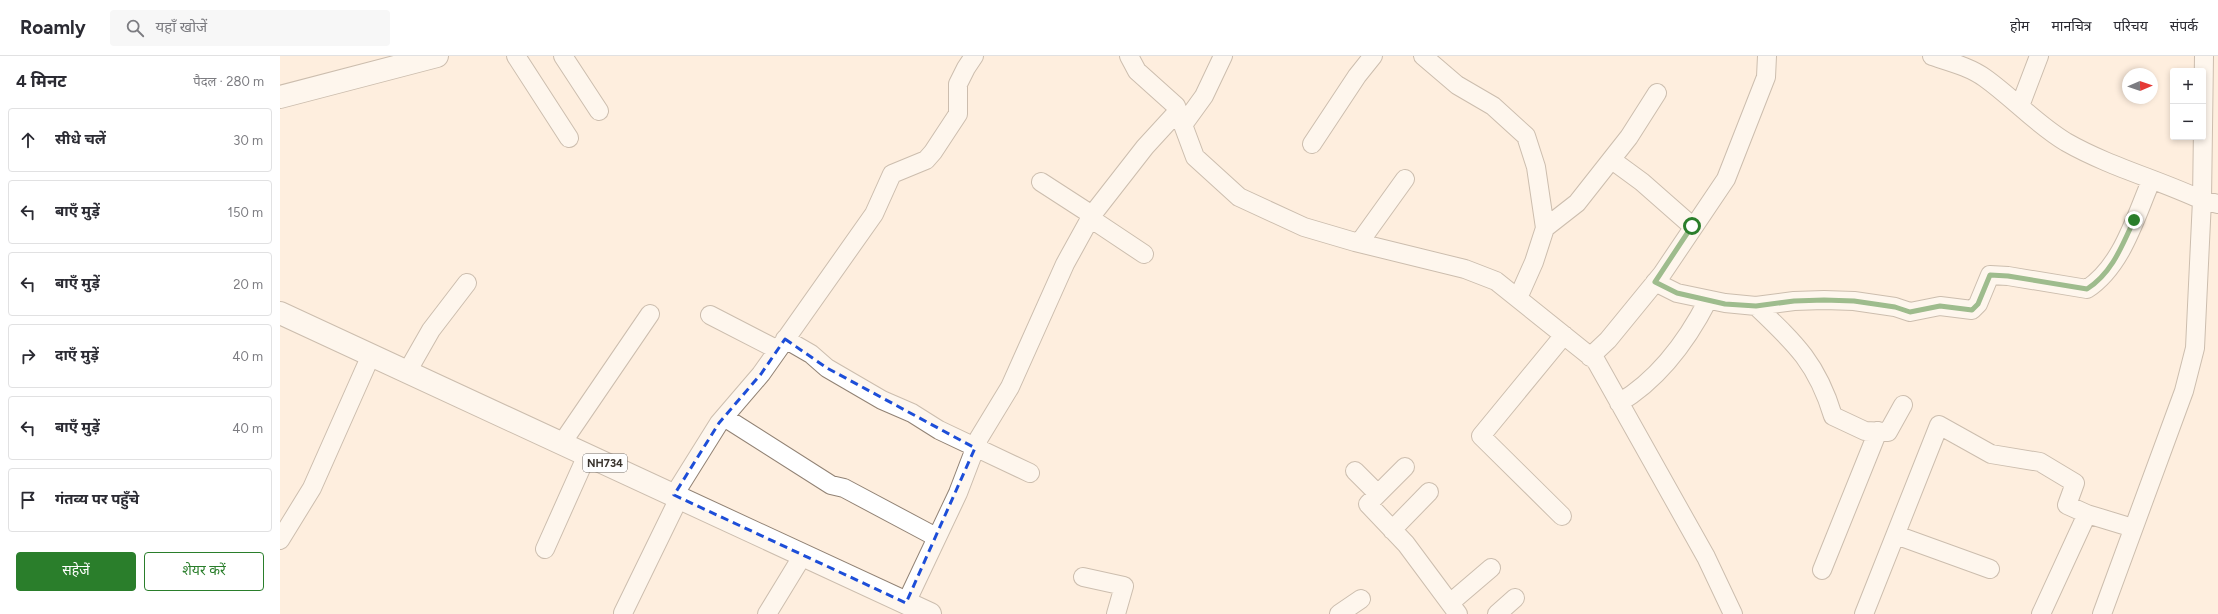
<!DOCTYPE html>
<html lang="hi">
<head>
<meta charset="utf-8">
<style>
	body { margin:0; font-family:Figtree,"Noto Sans Devanagari",sans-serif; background:#f7f7f7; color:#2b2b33 }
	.controls { position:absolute; right:12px; top:12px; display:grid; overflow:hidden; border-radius:4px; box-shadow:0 2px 6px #0003 }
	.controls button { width:36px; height:36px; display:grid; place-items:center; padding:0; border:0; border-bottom:1px solid #e1e1e2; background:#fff; color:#2b2b33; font:20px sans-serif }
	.compass { position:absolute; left:1842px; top:12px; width:36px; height:36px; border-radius:50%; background:#fff; box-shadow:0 2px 6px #0003; rotate:88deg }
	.stop { position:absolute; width:12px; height:12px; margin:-9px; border:3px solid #2a7e2b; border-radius:50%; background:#fff }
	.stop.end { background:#2a7e2b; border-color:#fff; box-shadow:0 1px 4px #0008 }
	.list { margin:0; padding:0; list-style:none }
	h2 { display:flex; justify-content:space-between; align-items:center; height:52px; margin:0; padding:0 16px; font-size:17px }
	h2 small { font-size:13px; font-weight:400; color:#7c7c81 }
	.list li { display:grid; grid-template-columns:26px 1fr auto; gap:12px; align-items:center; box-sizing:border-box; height:64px; margin:0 8px 8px; padding:0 8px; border:1px solid #e1e1e2; border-radius:4px }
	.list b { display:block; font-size:15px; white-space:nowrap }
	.list em { font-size:13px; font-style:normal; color:#7c7c81 }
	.actions { display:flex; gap:8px; padding:12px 16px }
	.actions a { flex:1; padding:9px 0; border:1px solid #2a7e2b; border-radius:4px; text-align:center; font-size:14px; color:#2a7e2b }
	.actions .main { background:#2a7e2b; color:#fff }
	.icon { flex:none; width:22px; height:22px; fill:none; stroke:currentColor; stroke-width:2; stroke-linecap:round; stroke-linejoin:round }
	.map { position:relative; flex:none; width:1938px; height:558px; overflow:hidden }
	header { display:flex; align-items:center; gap:24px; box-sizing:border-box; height:56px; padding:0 20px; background:#fff; border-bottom:1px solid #e1e1e2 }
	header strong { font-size:19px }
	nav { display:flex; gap:22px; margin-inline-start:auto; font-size:14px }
	.search { width:280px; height:36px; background:#f7f7f7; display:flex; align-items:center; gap:10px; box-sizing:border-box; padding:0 14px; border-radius:4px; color:#7c7c81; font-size:15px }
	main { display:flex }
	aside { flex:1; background:#fff }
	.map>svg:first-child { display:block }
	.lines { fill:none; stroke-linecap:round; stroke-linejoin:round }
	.minor-casing { stroke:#918274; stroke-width:20 }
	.major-casing { stroke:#918274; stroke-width:24 }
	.highway-casing { stroke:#918274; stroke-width:24 }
	.minor { stroke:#fff; stroke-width:18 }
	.major { stroke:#fff; stroke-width:22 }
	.highway { stroke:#fff; stroke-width:22 }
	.route { stroke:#2a7e2b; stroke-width:5 }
	.marked { fill:none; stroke:#1d4ed8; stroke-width:3; stroke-dasharray:8 5; stroke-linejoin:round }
	.labels { text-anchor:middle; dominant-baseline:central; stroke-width:4; stroke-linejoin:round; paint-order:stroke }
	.shield { fill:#fefefe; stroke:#74706c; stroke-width:1 }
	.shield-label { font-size:11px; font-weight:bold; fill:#39332d }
</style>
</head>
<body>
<header>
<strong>Roamly</strong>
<div class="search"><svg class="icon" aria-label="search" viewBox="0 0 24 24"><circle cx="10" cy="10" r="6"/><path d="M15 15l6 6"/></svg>यहाँ खोजें</div>
<nav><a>होम</a><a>मानचित्र</a><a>परिचय</a><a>संपर्क</a></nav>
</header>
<main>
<aside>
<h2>4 मिनट<small>पैदल · 280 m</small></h2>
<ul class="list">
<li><svg class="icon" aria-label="ahead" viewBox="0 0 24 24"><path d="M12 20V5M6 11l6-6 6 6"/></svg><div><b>सीधे चलें</b></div><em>30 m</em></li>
<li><svg class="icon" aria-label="left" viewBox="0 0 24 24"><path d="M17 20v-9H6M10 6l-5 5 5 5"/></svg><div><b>बाएँ मुड़ें</b></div><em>150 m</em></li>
<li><svg class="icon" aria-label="left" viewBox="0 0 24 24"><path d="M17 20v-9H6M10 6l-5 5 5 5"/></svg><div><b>बाएँ मुड़ें</b></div><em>20 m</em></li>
<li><svg class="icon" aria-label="right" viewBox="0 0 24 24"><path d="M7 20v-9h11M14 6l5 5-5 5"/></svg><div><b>दाएँ मुड़ें</b></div><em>40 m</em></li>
<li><svg class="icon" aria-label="left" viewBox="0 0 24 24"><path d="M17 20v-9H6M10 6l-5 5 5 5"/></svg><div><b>बाएँ मुड़ें</b></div><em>40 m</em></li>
<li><svg class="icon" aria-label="arrive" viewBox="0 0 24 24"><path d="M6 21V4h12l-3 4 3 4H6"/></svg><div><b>गंतव्य पर पहुँचे</b></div></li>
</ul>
<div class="actions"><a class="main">सहेजें</a><a>शेयर करें</a></div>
</aside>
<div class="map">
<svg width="1938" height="558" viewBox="0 0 1938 558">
	<rect width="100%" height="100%" fill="#feeede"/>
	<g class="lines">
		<!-- minor casing -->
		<g class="minor-casing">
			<path id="minor" d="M 236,0 L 289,82
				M 283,0 L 319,55
				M 849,0 L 857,15 L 896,50 L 915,101 L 959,141 L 1024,171 L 1075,186 L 1185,213 L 1216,225 L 1316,305 L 1426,501 L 1453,558
				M 1143,0 L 1177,29 L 1213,50 L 1246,80 L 1256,111 L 1265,172 L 1254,206 L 1238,242
				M 1652,0 C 1670,6 1690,11 1705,22 C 1733,42 1756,68 1786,86 C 1830,111 1877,123 1922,144 L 1938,148
				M 1740,50 L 1759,0
				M 903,69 L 924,40 L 943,0
				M 1032,88 L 1077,20 L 1093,0
				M 1332,104 L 1362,126 L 1412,170
				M 761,126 L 812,159
				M 810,162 L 864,198
				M 1265,172 L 1297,147 L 1349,81 L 1377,37
				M 1079,187 L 1125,123
				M 1375,226 L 1397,237 L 1445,247 L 1476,250 L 1514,245 L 1544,244 L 1574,245 L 1615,251 L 1630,256 L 1660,250 L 1692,254 L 1698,248 L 1710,219 L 1728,220 L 1807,233 C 1842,210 1855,162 1871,125
				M 1476,250 C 1515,287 1537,307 1553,360 L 1585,375 L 1608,376 L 1623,349
				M 430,259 L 498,294
				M 505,283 L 531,298 L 547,312 L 602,344 L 632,357 L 659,374 L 750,417
				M 1310,301 L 1328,284 L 1382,218 L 1446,123 L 1486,21 L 1487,0
				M 127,316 L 151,274 L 187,227
				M 1339,347 C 1379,323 1407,285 1428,244
				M 444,361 L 551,429 L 564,432 L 656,481
				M 282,387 L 370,258
				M 1075,415 L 1098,438 L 1088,448 L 1126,488 L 1178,558
				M 1098,438 L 1125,411
				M 394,439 L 439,367 L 481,318 L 594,158 L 612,118 L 646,104 L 653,96 L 678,58 L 678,28 L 686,12 L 694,0
				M 1282,460 L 1201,380 L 1284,279
				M 1112,474 L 1149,436
				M 1616,479 L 1710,513
				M 0,484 L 32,432 L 91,299
				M 265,493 L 307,399
				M 1542,514 L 1598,375
				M 803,521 L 844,530 L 836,558
				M 626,547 L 678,437 L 699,382 L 730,331 L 785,208 L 812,159 L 865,91 L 898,55
				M 1170,547 L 1211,512
				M 343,557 L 399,442
				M 487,558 L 523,499
				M 1059,558 L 1081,543
				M 1217,558 L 1235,542
				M 1584,558 L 1659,369 L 1711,398 L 1760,406 L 1795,427 L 1787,449 L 1807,458 L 1853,472
				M 1761,558 L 1807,458
				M 1822,558 L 1904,335 L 1915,292 L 1922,144 L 1924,0"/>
		</g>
		<!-- major casing -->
		<g class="major-casing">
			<path id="major" d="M 0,41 L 157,0"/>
		</g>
		<!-- highway casing -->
		<g class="highway-casing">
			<path id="highway" d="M 0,257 L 650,558"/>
		</g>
		<!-- minor -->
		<use href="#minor" class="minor"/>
		<!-- major -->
		<use href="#major" class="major"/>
		<!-- highway -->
		<use href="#highway" class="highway"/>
	</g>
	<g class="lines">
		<!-- route -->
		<path class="route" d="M 1412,170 L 1375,226 L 1397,237 L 1445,248 L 1476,250 L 1514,245 L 1544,244 L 1574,245 L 1615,251 L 1630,256 L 1660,250 L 1692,254 L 1698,248 L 1710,219 L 1728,220 L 1807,233 C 1832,217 1842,190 1854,164"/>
	</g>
	<!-- marked area -->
	<path d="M0 0H1938V558H0ZM 505,283 L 547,312 L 695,392 L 626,547 L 394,439 L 439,367 L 481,318 Z" fill="#feeede" fill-opacity=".55" fill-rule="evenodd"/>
	<path class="marked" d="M 505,283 L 547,312 L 695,392 L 626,547 L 394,439 L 439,367 L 481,318 Z"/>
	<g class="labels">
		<!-- shield labels -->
		<rect class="shield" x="303" y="398" width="44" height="18" rx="3"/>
		<g class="shield-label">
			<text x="325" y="407">NH734</text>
		</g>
	</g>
</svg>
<div class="controls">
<button>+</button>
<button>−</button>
</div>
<svg class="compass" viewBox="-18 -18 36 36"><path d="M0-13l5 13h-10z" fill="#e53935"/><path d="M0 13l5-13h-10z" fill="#7c7c81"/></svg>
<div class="stop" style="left:1412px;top:170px"></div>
<div class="stop end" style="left:1854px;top:164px"></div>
</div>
</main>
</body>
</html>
